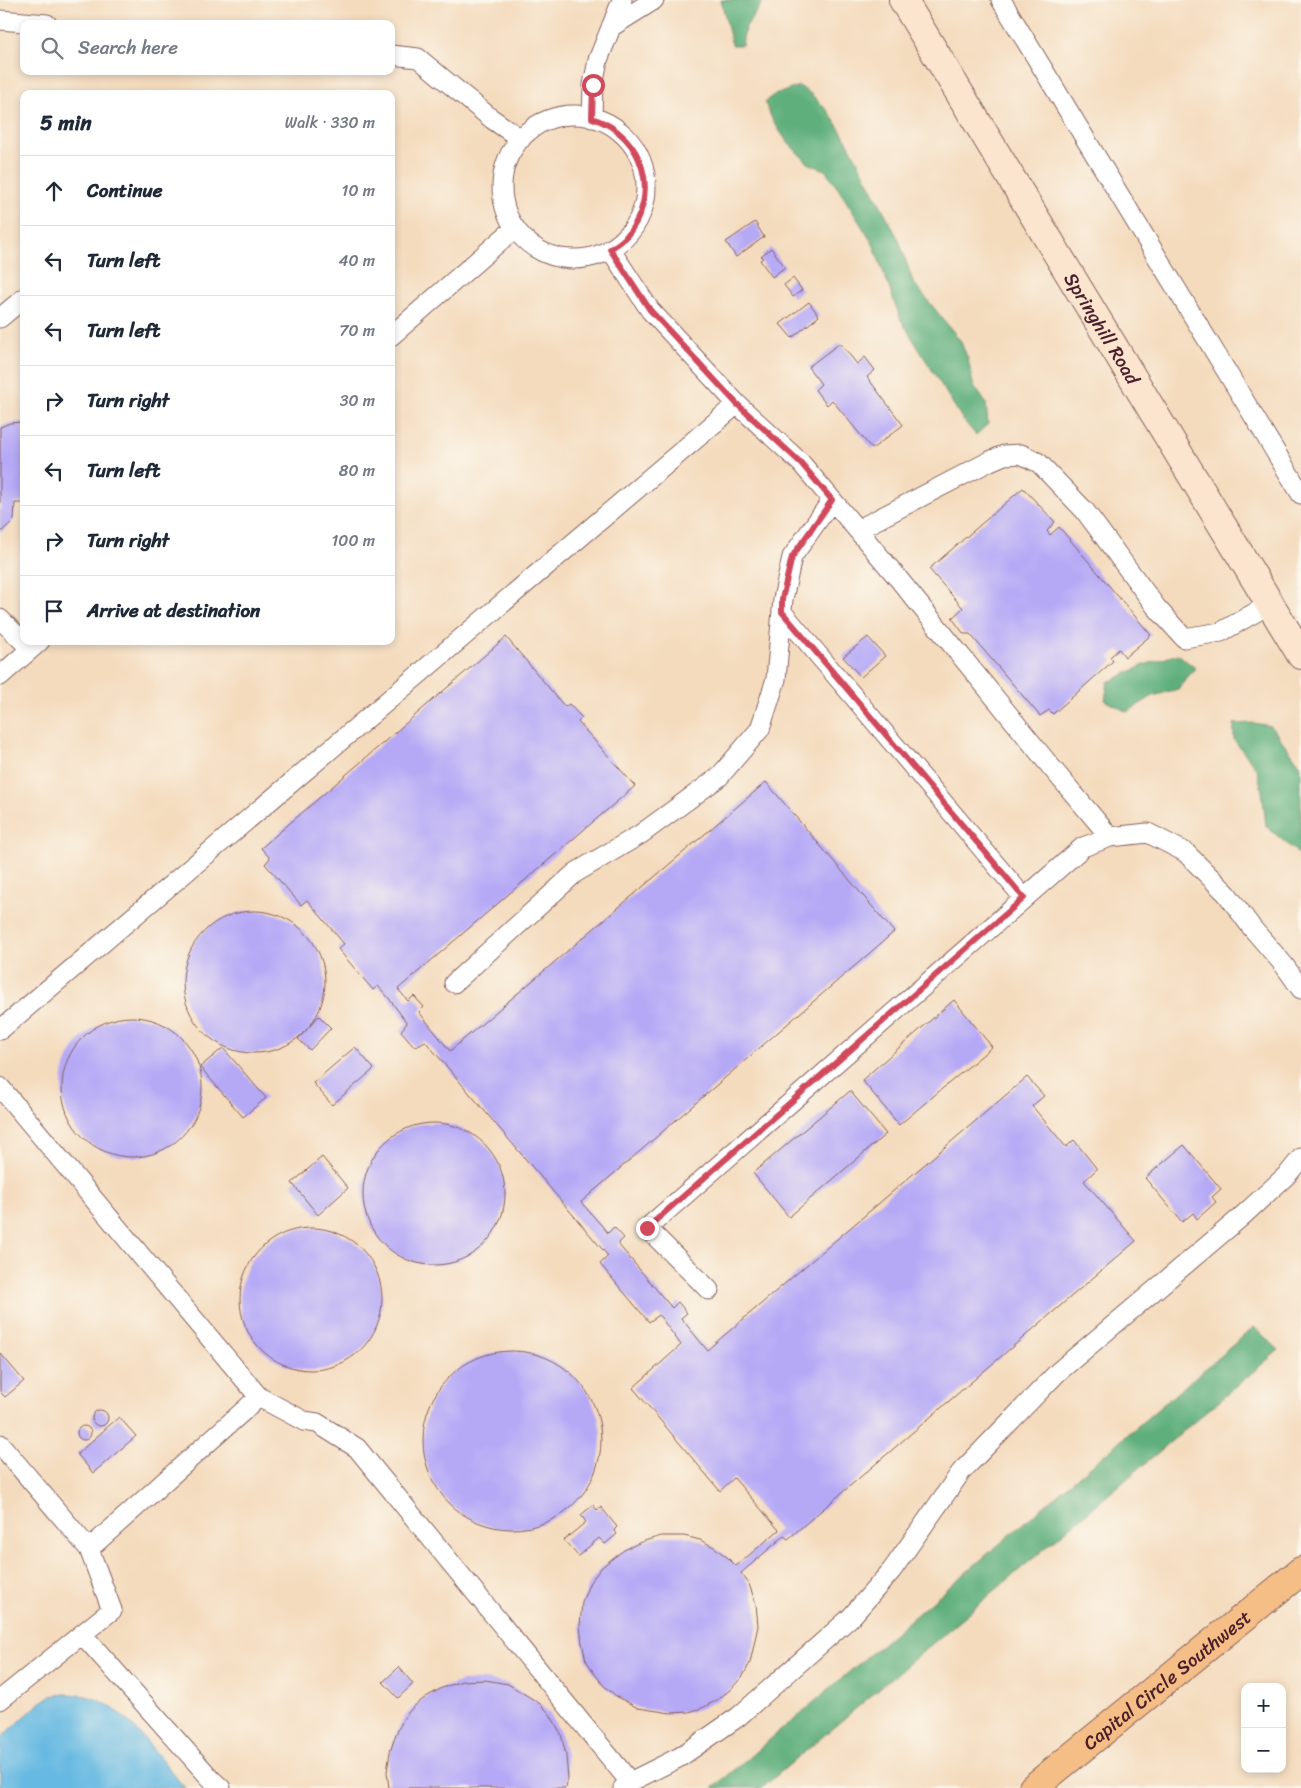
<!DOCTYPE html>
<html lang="en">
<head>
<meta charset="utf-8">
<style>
	body { margin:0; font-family:Sriracha,sans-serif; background:#f2f2f3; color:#1f2937 }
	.controls { position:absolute; right:15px; bottom:15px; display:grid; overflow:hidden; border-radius:10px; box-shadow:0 2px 8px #0003 }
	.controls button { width:45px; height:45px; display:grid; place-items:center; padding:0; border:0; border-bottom:1px solid #e0e1e3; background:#fff; color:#1f2937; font:25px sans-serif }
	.stop { position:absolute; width:15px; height:15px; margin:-11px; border:4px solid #d1495b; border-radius:50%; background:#fff }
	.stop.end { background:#d1495b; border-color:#fff; box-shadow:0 1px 5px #0008 }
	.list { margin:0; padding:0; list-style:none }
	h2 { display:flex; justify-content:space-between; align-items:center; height:65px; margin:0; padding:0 20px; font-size:21px }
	h2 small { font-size:16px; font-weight:400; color:#747a83 }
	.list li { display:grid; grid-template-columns:32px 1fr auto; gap:15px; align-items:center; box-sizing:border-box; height:70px; padding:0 20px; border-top:1px solid #e0e1e3 }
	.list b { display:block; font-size:19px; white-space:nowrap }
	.list em { font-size:16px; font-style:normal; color:#747a83 }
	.icon { flex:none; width:28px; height:28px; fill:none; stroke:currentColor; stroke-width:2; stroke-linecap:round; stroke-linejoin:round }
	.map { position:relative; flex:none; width:1301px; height:1788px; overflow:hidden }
	.search { position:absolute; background:#fff; box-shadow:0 2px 8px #0003; left:20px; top:20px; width:375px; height:55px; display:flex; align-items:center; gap:12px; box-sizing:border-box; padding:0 18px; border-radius:10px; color:#747a83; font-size:19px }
	.panel { position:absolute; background:#fff; box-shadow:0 2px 8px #0003; left:20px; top:90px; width:375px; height:555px; border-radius:10px }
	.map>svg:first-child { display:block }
	.forest { fill:#5eaf7b; stroke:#546753 }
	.water { fill:#66b9e2; stroke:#586c86 }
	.building { fill:#b5a9f6 }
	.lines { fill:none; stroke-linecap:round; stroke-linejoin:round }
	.service-casing { stroke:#86615e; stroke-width:21 }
	.secondary-casing { stroke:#86615e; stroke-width:30 }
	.primary-casing { stroke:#86615e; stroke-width:30 }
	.service { stroke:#fff; stroke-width:19 }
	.secondary { stroke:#fbe5cf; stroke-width:28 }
	.primary { stroke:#f6be87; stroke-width:28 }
	.route { stroke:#d1495b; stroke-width:6 }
	.labels { text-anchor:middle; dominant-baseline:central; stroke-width:4; stroke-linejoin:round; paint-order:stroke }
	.street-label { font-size:19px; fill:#4a1f2b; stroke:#fbf7ec }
</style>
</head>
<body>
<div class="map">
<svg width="1301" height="1788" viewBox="0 0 1301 1788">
	<rect width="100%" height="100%" fill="#fbf7ec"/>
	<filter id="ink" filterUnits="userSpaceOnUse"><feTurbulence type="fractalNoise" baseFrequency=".02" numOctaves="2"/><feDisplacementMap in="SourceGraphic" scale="10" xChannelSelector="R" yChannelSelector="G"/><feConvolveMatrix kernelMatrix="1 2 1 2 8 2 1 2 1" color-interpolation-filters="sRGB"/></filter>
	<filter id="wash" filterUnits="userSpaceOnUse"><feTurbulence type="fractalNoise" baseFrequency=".0096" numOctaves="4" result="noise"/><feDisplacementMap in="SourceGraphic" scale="20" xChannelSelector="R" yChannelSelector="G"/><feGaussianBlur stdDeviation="1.12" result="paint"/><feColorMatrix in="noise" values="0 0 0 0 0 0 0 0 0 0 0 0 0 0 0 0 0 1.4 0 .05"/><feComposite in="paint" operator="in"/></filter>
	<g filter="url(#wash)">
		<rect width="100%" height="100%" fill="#f4dbbe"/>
		<!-- forest -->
		<path class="forest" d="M 721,0 L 760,0 L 762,3 L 745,28 L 742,45 L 732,45 Z
			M 799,86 L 811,94 L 828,111 L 846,139 L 899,240 L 913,282 L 960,340 L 968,359 L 973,384 L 986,403 L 988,424 L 976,435 L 963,420 L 901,320 L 873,244 L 843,196 L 825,170 L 808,163 L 788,143 L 773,121 L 765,103 L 772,96 Z
			M 1178,654 L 1195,668 L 1178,689 L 1153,696 L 1127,712 L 1105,700 L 1108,682 L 1144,665 Z
			M 1254,723 L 1271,726 L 1301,766 L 1301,856 L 1266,826 L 1262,791 L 1257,769 L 1234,740 L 1234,724 Z
			M 1254,1327 L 1279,1350 L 762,1788 L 713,1788 Z"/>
		<!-- water -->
		<path class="water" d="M 65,1694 C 77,1694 91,1696 102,1702 C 130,1715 164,1764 185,1788 L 0,1788 L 0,1739 L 40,1703 L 51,1696 Z"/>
		<g id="blocks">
			<!-- building -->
			<path class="building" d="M 755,222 L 764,237 L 736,257 L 726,242 Z
				M 771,248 L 785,267 L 772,277 L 760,260 L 763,258 L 761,256 Z
				M 793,278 L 802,290 L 793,297 L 784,285 Z
				M 809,302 L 819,316 L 792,338 L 780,324 Z
				M 840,343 L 857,364 L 865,357 L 875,370 L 867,377 L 903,425 L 872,449 L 832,400 L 827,405 L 815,390 L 821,384 L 808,367 Z
				M 21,422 L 24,422 L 24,503 L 15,503 L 14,520 L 0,533 L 0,427 L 10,423 Z
				M 1023,488 L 1055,522 L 1047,531 L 1050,535 L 1059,527 L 1151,635 L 1125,657 L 1119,649 L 1110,657 L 1113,661 L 1053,714 L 1049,710 L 1040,716 L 970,634 L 964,634 L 952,618 L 963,608 L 929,569 Z
				M 506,637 L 565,707 L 569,704 L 582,718 L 578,722 L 635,786 L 398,989 L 408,1001 L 414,996 L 424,1007 L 419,1012 L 450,1051 L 766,782 L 894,932 L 581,1202 L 608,1233 L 614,1227 L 624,1238 L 618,1244 L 672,1308 L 678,1302 L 687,1313 L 681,1318 L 707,1350 L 1027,1077 L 1044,1096 L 1032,1106 L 1066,1147 L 1074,1140 L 1097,1169 L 1084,1181 L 1136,1241 L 788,1539 L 784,1536 L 741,1573 L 749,1584 L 756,1604 L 758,1626 L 750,1663 L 743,1676 L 730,1690 L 717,1700 L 702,1708 L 689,1712 L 671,1713 L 638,1708 L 616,1696 L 604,1686 L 594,1673 L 586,1660 L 582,1643 L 580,1626 L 582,1602 L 590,1582 L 602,1567 L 613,1558 L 624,1550 L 641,1542 L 661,1536 L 684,1536 L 700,1540 L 714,1547 L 727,1557 L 736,1566 L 779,1530 L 734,1478 L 720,1491 L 633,1388 L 681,1345 L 659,1315 L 649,1322 L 600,1264 L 608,1256 L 425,1041 L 415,1047 L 401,1031 L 407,1023 L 388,997 L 378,986 L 373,990 L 338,949 L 344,944 L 335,933 L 307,900 L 301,905 L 265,864 L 270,858 L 261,848 Z
				M 868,637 L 885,656 L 861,677 L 843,657 Z
				M183 982a71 71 0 1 1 142 0a71 71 0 1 1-142 0Z
				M 954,1000 L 992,1047 L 899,1125 L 862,1080 Z
				M 319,1016 L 331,1028 L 310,1050 L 298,1039 Z
				M62 1087a70 70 0 1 1 140 0a70 70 0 1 1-140 0Z
				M 355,1047 L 374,1069 L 332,1105 L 313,1083 Z
				M 223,1048 L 266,1098 L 243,1117 L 200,1067 Z
				M 850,1091 L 886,1134 L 789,1217 L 753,1173 Z
				M363 1194a71 71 0 1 1 142 0a71 71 0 1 1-142 0Z
				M 1184,1145 L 1221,1189 L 1212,1197 L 1216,1202 L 1197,1219 L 1193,1213 L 1182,1222 L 1145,1178 Z
				M 322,1157 L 348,1188 L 318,1215 L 292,1183 Z
				M240 1299a71 71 0 1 1 142 0a71 71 0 1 1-142 0Z
				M423 1440a89 89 0 1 1 178 0a89 89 0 1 1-178 0Z
				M 0,1353 L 24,1381 L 5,1397 L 0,1392 Z
				M92 1418a8 8 0 1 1 16 0a8 8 0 1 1-16 0Z
				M 119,1417 L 136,1436 L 93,1473 L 77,1454 Z
				M77 1433a7 7 0 1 1 14 0a7 7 0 1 1-14 0Z
				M 593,1505 L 597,1510 L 601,1507 L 617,1527 L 614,1530 L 617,1534 L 605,1544 L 599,1538 L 578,1556 L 564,1540 L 586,1522 L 581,1515 Z
				M 399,1667 L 413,1684 L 398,1698 L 383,1682 Z
				M 485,1680 L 508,1684 L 539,1703 L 550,1714 L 561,1734 L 566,1756 L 568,1779 L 566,1788 L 389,1788 L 387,1772 L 390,1752 L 396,1734 L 404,1718 L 413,1707 L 426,1697 L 442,1688 L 462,1681 Z"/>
		</g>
	</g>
	<g filter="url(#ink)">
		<use href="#blocks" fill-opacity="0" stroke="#86615e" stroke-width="1"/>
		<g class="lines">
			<!-- service casing -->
			<g class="service-casing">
				<path id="service" d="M 1001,0 L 1301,494
					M 0,20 L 47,24
					M 611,27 L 654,0
					M 391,55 L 418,58 L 492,119 L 521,139
					M502 187a72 72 0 1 1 144 0a72 72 0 1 1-144 0Z
					M 592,118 L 593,85 L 598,60 L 622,0
					M 610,249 L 650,310 L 737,404 L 801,463 L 897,577 L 1051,767 L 1110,837
					M 0,318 L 24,298
					M 391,336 L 515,228
					M 857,530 L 990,461 L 1004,455 L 1021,454 L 1039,463 L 1085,511 L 1156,607 L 1184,638 L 1221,632 L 1270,604
					M 782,612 L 1024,898
					M 0,619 L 31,649
					M 0,676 L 40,641
					M 454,983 L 575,873 L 641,834 L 719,777 L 760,729 L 776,679 L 783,599 L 792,557 L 832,500
					M 0,1030 L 737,404
					M 0,1087 L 259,1397 L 304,1421 L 317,1423 L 357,1448 L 630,1782
					M 709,1290 L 647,1228 L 1083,847 L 1110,837 L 1148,833 L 1185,852 L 1227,894 L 1252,928 L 1284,965 L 1301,989
					M 0,1444 L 89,1549 L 112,1610 L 0,1700
					M 89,1549 L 259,1397
					M 82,1634 L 212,1780 L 221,1788
					M 623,1788 L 630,1782 L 680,1757 L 738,1717 L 851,1617 L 892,1570 L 961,1472 L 1058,1372 L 1240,1218 L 1288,1174 L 1301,1158"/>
			</g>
			<!-- secondary casing -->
			<g class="secondary-casing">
				<g id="secondary">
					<path id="s1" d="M 903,0 L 1301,655"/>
				</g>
			</g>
			<!-- primary casing -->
			<g class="primary-casing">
				<g id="primary">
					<path id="s2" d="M 1033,1788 L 1301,1571"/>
				</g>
			</g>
			<!-- service -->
			<use href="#service" class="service"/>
			<!-- secondary -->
			<use href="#secondary" class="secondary"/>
			<!-- primary -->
			<use href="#primary" class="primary"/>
		</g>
	</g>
	<g class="lines" filter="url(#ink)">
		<!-- route -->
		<path class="route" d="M 593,85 L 592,118 C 645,135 662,196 625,238 C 621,242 615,246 610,249 L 650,310 L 737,404 L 801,463 L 832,500 L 792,557 L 782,599 L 782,612 L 1024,898 L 647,1228"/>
	</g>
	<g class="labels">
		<!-- street labels -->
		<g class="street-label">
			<text stroke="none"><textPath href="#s1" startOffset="384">Springhill Road</textPath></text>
			<text stroke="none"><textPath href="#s2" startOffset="172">Capital Circle Southwest</textPath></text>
		</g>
	</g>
</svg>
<div class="controls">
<button>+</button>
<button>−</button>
</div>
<div class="stop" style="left:593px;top:85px"></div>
<div class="stop end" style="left:647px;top:1228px"></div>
<div class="search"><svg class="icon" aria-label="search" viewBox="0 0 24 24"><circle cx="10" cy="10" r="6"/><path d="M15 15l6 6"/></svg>Search here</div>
<section class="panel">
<h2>5 min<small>Walk · 330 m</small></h2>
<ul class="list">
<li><svg class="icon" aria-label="ahead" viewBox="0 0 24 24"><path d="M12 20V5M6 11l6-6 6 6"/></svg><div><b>Continue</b></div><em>10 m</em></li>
<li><svg class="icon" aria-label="left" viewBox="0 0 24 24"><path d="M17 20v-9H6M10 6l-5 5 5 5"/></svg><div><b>Turn left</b></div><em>40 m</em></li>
<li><svg class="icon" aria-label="left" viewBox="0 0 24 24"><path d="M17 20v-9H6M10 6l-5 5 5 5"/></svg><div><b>Turn left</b></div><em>70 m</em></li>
<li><svg class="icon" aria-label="right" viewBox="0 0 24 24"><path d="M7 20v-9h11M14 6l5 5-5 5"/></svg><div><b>Turn right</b></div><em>30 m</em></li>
<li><svg class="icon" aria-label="left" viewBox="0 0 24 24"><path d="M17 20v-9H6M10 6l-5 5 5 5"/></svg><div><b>Turn left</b></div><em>80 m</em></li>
<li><svg class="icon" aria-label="right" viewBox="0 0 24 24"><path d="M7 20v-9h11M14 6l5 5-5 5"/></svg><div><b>Turn right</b></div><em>100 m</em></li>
<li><svg class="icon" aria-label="arrive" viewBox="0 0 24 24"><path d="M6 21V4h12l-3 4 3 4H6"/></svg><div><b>Arrive at destination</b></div></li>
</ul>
</section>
</div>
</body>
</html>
